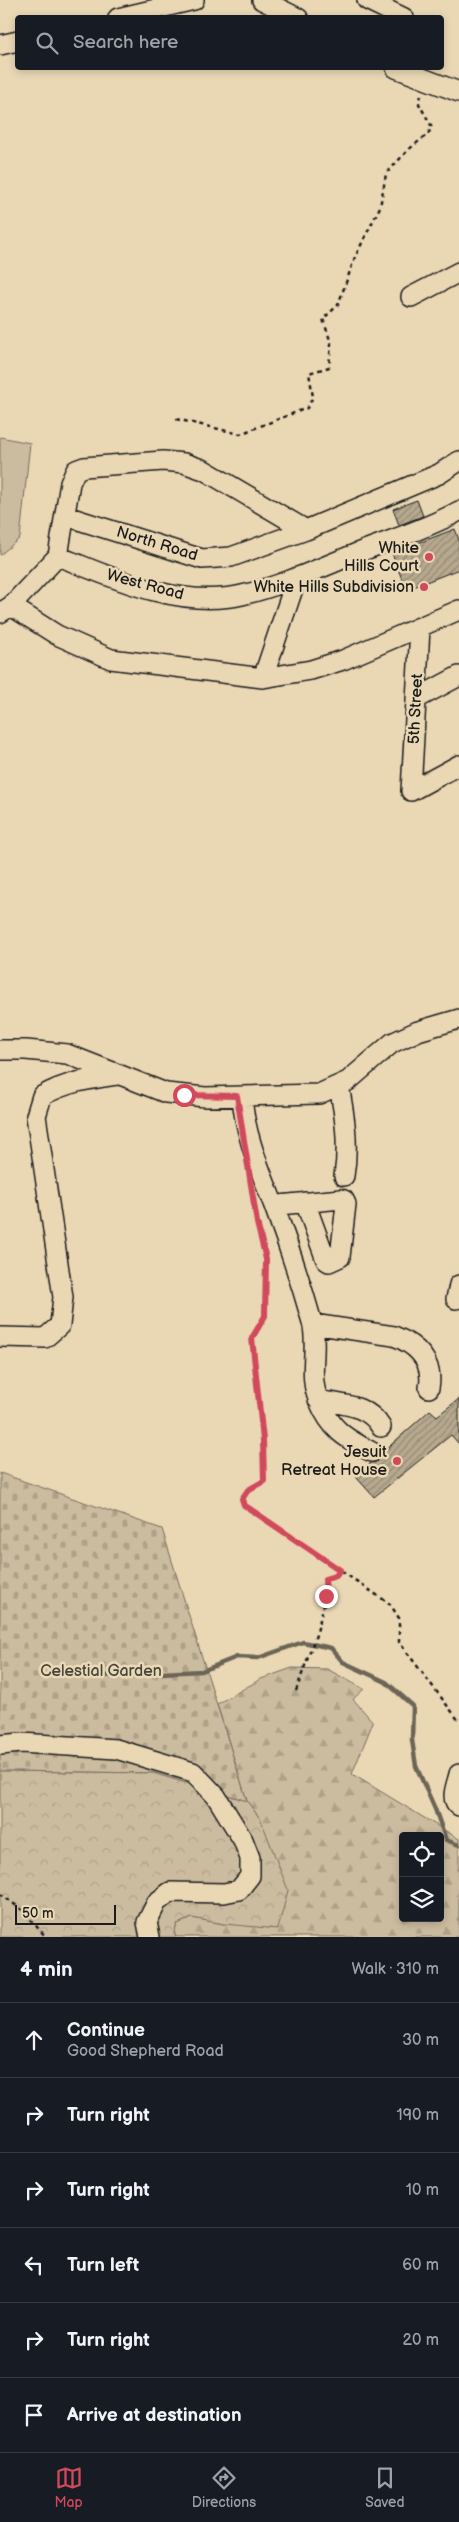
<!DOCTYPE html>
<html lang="en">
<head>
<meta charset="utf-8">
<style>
	body { margin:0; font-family:"Balsamiq Sans",sans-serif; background:#242831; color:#f1f3f6 }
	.controls { position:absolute; right:15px; bottom:15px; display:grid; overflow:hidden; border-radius:5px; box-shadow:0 2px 8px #0003 }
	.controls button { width:45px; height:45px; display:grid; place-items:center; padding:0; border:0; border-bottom:1px solid #363941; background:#171b24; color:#f1f3f6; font:25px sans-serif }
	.scale { position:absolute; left:15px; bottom:12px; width:101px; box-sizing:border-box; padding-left:5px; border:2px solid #1c1c1c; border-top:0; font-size:14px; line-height:18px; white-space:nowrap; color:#1c1c1c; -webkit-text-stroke:4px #ead8b5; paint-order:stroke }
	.stop { position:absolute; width:15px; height:15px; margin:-11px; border:4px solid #d1495b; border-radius:50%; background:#fff }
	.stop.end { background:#d1495b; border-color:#fff; box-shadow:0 1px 5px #0008 }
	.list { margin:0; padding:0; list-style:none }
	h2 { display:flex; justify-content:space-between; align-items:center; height:65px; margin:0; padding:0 20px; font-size:21px }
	h2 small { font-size:16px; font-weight:400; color:#9ea1a6 }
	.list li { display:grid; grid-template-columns:32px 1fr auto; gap:15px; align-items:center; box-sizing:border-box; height:75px; padding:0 20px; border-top:1px solid #363941 }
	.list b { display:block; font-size:19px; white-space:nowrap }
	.list p { margin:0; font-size:16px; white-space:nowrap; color:#9ea1a6 }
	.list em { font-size:16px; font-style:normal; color:#9ea1a6 }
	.icon { flex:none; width:28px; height:28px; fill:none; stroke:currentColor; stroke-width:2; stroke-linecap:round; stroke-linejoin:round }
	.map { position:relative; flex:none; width:459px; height:1937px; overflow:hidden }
	.search { position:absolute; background:#171b24; box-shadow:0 2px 8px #0003; left:15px; right:15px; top:15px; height:55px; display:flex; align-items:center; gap:12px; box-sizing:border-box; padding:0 18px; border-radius:5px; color:#9ea1a6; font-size:19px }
	.sheet { height:515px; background:#171b24 }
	nav { display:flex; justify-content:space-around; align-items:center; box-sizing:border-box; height:70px; border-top:1px solid #363941; background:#171b24; font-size:14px; color:#9ea1a6 }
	nav a { display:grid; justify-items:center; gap:2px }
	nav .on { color:#d1495b }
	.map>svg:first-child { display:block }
	.grass { fill:#ccbc9f; stroke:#746c5e }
	.forest { fill:url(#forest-firs); stroke:#746c5e; fill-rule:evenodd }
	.cemetery { fill:url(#cemetery-stones); stroke:#746c5e }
	.park { fill:url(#park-crowns); stroke:#746c5e }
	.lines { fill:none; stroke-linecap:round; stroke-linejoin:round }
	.stream { stroke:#6c6557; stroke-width:4.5 }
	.building { fill:url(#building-hatch); stroke:#1c1c1c }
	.minor-casing { stroke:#1c1c1c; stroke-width:22 }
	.path { stroke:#1c1c1c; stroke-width:2.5; stroke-dasharray:4 4; stroke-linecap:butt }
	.minor { stroke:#ead8b5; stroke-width:19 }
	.route { stroke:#d1495b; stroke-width:6 }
	.poi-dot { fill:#d1495b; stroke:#ead8b5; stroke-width:2 }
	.labels { text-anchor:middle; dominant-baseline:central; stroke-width:5; stroke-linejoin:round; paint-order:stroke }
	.street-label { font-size:16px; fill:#1c1c1c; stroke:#ead8b5 }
	.poi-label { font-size:16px; fill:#1c1c1c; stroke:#ead8b5; text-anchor:end }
	.park-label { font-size:16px; fill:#48443d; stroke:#ead8b5 }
</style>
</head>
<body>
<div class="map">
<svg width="459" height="1937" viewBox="0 0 459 1937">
	<defs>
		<pattern id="forest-firs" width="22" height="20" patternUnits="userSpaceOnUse" patternTransform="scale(1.25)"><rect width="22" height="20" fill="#ccbc9f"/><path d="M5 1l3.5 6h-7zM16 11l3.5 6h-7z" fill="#afa188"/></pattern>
		<pattern id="cemetery-stones" width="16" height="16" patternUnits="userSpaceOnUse" patternTransform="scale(1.25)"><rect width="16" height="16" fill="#ccbc9f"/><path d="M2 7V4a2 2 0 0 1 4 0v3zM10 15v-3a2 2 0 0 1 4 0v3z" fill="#afa188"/></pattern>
		<pattern id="park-crowns" width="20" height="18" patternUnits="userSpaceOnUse" patternTransform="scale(1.25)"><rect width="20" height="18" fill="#ccbc9f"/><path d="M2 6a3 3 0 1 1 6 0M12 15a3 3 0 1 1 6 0" fill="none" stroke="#afa188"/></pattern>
		<pattern id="building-hatch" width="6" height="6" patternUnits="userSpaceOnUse" patternTransform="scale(1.25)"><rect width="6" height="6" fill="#b7a98f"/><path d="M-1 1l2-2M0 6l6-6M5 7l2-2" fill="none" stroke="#948974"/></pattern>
	</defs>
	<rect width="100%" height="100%" fill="#ead8b5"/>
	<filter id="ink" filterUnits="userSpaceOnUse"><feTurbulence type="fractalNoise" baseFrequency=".02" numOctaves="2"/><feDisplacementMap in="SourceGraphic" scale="10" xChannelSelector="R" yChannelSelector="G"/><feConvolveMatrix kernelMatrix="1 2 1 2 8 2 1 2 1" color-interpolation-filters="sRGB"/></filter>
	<g filter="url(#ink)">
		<!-- grass -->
		<path class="grass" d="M 0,437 L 30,443 L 20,538 L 0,555 Z"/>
		<!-- forest -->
		<path class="forest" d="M 292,1668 L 327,1669 L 364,1689 L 353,1699 L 373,1722 L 352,1774 L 459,1839 L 459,1937 L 176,1937 L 174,1933 L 177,1924 L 192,1918 L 224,1924 L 261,1820 L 247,1801 L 217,1704 L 261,1679 ZM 403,1836 L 440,1836 L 440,1918 L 403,1918 Z"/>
		<!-- cemetery -->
		<path class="cemetery" d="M 0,1473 L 162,1529 L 247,1801 L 153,1773 L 0,1771 Z"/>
		<!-- park -->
		<path class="park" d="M 0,1771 L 153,1773 L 247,1801 L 261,1820 L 288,1890 L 278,1929 L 224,1924 L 192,1918 L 177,1924 L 174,1933 L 176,1937 L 0,1937 Z"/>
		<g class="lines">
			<!-- stream -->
			<path class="stream" d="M 100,1676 L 202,1671 L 237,1657 L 258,1658 L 303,1642 L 331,1648 L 343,1662 L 386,1682 L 413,1706 L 412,1740 L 416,1766 L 435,1809 L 446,1840 L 459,1845"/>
		</g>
		<!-- building -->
		<path class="building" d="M 417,500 L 423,516 L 399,525 L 393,509 Z
			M 455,529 L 459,540 L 459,569 L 406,590 L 392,553 Z
			M 459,1399 L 459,1444 L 451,1435 L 374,1497 L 356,1477 L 371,1463 L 378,1461 L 383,1452 L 430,1410 L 437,1416 Z"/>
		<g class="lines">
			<!-- minor casing -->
			<g class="minor-casing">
				<path id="minor" d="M 262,0 L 298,18
					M 367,0 L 404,18
					M 118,18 L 194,0
					M 0,45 L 18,41
					M 396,68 L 459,92
					M 411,297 L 459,272
					M 66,516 L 202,559 L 231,557 L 306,530 L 439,474 L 459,461
					M 58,556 C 115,579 180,609 242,595 C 281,586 320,568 357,553 C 388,541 431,527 459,511
					M 11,606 L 57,635 L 111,659 L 263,678 L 311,670 L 343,660 L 459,610
					M 0,613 L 11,606 L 58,556 L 70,483 L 76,470 L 84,467 L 163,461 L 184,463 L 204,470 L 306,530
					M 263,678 L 297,577
					M 416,699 L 459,676
					M 411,791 L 420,628
					M 411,791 L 459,765
					M 0,1050 L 26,1050 L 67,1054 L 166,1093 L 205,1097 L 319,1094 L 348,1081 L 392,1043 L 418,1031 L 459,1019
					M 339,1086 C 345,1117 349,1146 344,1176
					M 242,1097 C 245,1136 260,1169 274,1206 C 288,1244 301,1283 312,1322 C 319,1348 307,1375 319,1401 C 331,1430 345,1438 372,1452
					M 274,1205 L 279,1205 L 341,1199 L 344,1200 L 346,1204 L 340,1257 L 329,1262 L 326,1260 L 305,1202
					M 456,1299 L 459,1285
					M 313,1324 L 394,1336 C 417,1345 434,1362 429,1388
					M 0,1337 L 45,1338 L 60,1325 L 63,1297 L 36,1116 L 42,1096 C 66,1082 90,1079 117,1075
					M 318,1400 C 342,1405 368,1404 381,1427
					M 0,1745 L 21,1743 L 116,1749 L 193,1772 L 216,1796 L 243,1840 L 250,1858 L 250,1876 L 239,1890 L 224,1893 L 170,1892 L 157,1902 L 147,1922 L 150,1937
					M 459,1774 C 457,1784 449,1799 459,1806"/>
			</g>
			<!-- path -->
			<path class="path" d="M 176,419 L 240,434 L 307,408 L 313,397 L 309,373 L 329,367 L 331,343 L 323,319 L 338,305 L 355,257 L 380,207 L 386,174 L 408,150 L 428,134 L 432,127 L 419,104 L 421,95
				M 253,1200 L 266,1259 L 265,1316 L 252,1338 L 263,1440 L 264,1481 L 248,1490 L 242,1499 L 244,1505 L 390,1604 L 399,1618 L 399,1642 L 459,1721
				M 296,1691 L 317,1632 L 326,1596 L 325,1579 L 335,1576 L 340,1570
				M 0,1894 L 21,1909 L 46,1937"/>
			<!-- minor -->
			<use href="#minor" class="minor"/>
		</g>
	</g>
	<g class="lines" filter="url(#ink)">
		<!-- route -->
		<path class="route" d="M 184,1095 L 237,1096 L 257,1223 L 266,1259 L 265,1316 L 252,1338 L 263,1440 L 264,1481 L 248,1490 L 242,1499 L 244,1505 L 340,1570 L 336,1576 L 325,1579 L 326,1596"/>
	</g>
	<!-- markers -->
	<g class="poi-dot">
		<circle cx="429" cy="557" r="5"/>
		<circle cx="424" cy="587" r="5"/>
		<circle cx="397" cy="1461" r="5"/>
	</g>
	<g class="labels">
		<!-- street labels -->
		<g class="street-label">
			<text transform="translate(157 544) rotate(17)">North Road</text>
			<text transform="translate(145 585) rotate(15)">West Road</text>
			<text transform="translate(416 709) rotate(-87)">5th Street</text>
		</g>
		<!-- poi labels -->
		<g class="poi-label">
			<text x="419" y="548">White<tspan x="419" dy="18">Hills Court</tspan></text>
			<text x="414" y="587">White Hills Subdivision</text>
			<text x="387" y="1452">Jesuit<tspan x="387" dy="18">Retreat House</tspan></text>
		</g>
		<!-- park labels -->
		<g class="park-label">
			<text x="101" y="1671">Celestial Garden</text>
		</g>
	</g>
</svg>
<div class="controls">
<button><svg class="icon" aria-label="locate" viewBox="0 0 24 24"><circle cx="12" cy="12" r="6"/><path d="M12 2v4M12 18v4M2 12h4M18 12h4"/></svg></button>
<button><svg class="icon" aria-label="layers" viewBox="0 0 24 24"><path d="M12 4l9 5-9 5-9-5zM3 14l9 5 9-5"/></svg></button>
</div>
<div class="scale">50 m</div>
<div class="stop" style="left:184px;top:1095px"></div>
<div class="stop end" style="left:326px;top:1596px"></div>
<div class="search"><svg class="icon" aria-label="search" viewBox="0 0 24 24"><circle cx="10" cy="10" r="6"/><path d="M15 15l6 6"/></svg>Search here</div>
</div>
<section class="sheet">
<h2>4 min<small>Walk · 310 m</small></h2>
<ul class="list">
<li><svg class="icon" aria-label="ahead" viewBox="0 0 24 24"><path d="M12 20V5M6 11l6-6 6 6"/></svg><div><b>Continue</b><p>Good Shepherd Road</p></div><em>30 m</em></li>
<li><svg class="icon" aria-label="right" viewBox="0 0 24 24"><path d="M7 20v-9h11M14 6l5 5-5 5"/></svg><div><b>Turn right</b></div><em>190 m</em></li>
<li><svg class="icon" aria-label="right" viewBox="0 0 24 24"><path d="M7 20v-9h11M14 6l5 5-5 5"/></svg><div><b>Turn right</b></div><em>10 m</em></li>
<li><svg class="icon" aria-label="left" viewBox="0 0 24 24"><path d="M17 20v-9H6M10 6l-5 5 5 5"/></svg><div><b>Turn left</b></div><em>60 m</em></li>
<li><svg class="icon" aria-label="right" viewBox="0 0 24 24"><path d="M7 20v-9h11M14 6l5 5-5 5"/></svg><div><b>Turn right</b></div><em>20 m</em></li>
<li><svg class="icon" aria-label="arrive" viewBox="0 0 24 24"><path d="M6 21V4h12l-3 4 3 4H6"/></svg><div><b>Arrive at destination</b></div></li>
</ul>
</section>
<nav>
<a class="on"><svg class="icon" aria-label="map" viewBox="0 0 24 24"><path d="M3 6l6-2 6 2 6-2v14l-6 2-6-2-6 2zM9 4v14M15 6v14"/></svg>Map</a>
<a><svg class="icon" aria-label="directions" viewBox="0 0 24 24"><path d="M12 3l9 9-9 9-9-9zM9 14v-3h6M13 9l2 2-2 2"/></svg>Directions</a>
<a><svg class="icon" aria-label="saved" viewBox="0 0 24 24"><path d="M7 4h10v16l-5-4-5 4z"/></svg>Saved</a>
</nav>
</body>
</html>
